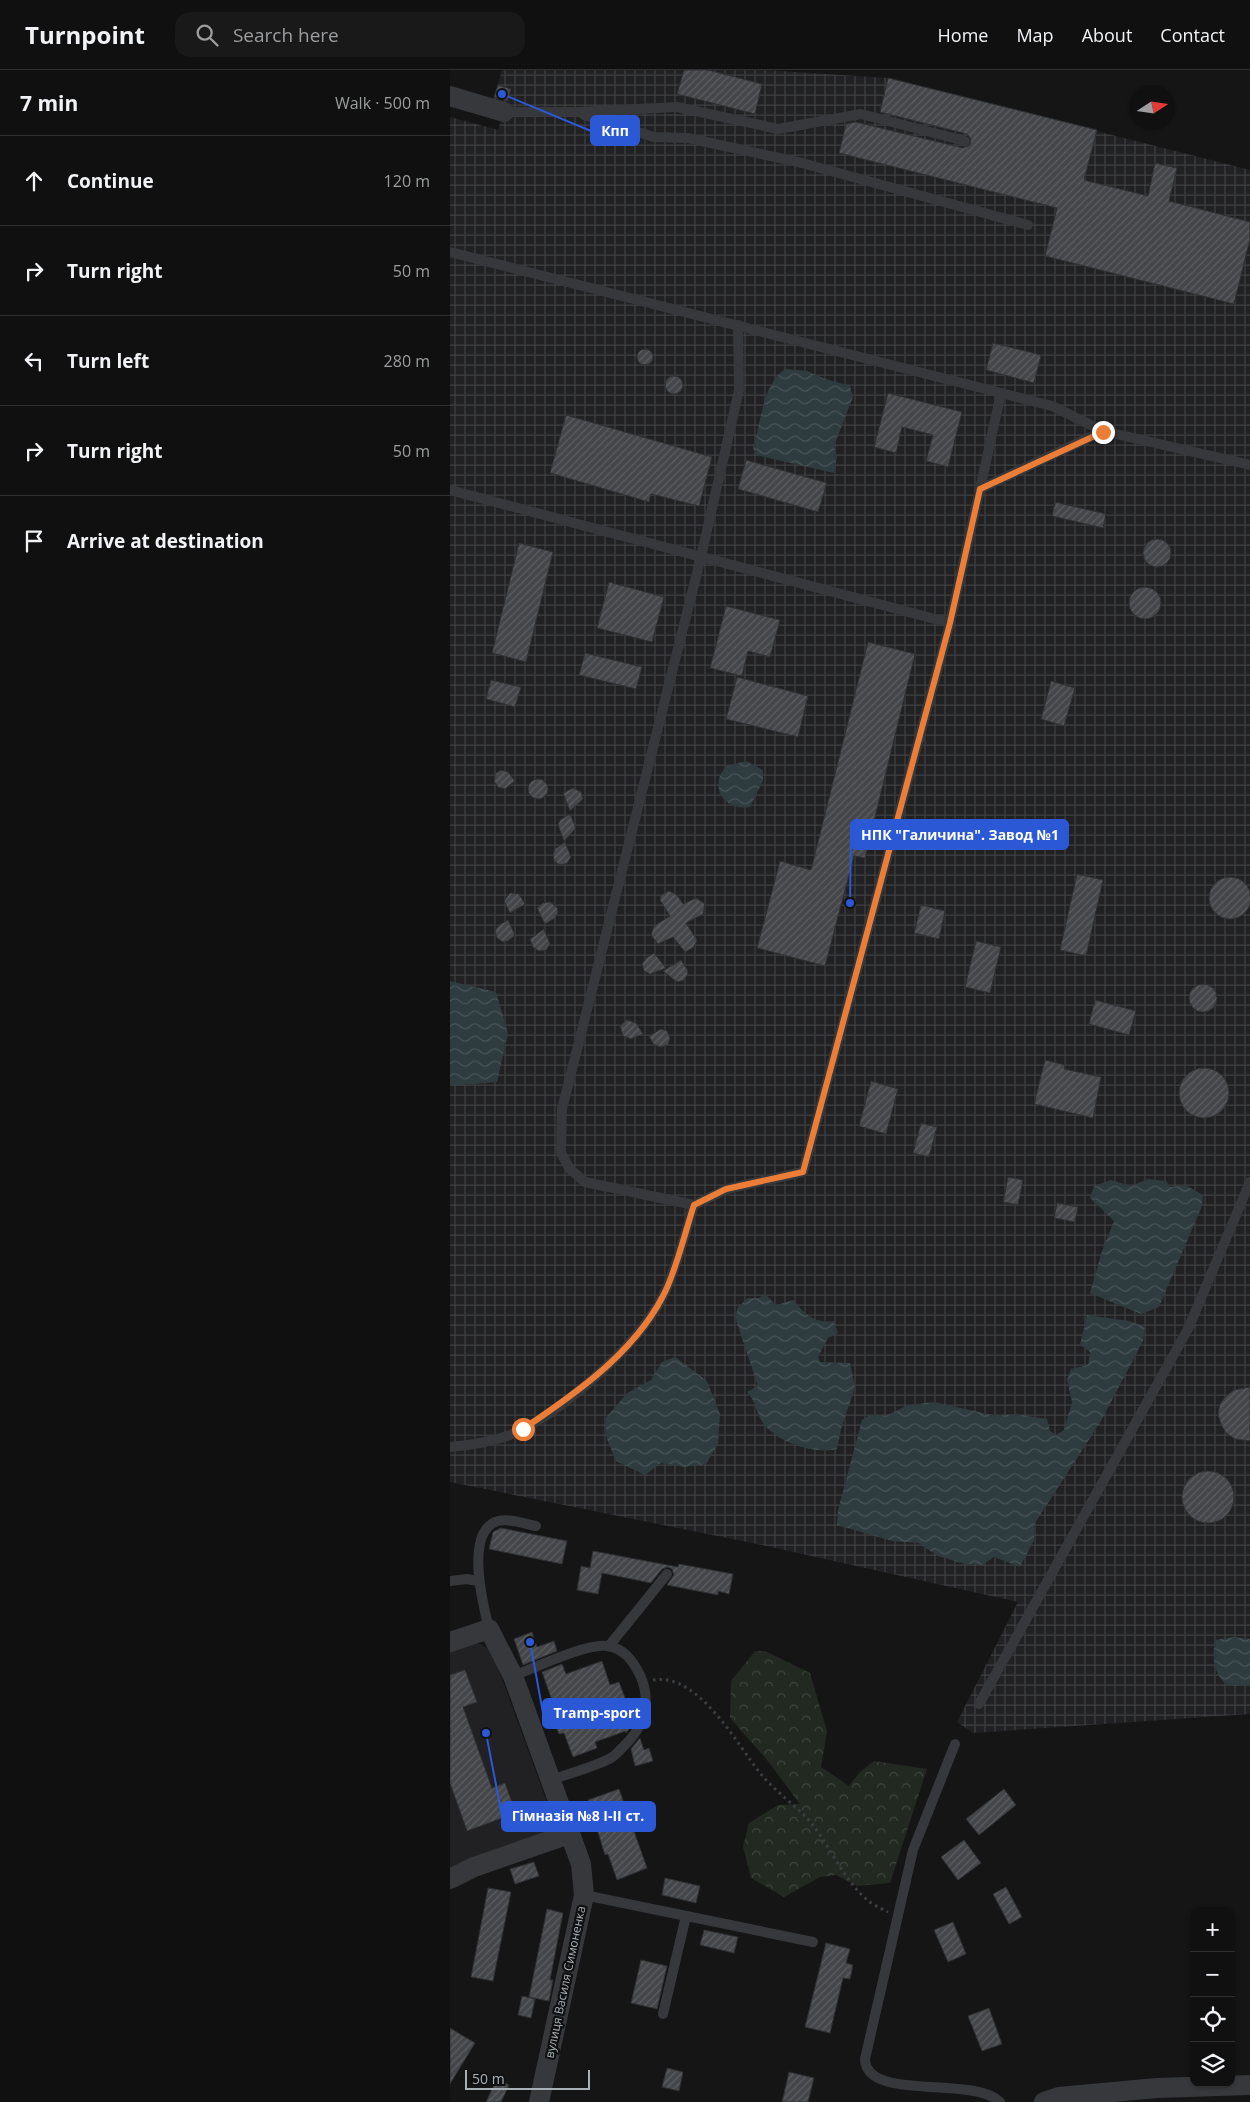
<!DOCTYPE html>
<html lang="en">
<head>
<meta charset="utf-8">
<style>
	body { margin:0; font-family:"Open Sans",sans-serif; background:#191919; color:#f1f3f6 }
	.controls { position:absolute; right:15px; bottom:15px; display:grid; overflow:hidden; border-radius:10px; box-shadow:0 1px 4px #0004 }
	.controls button { width:45px; height:45px; display:grid; place-items:center; padding:0; border:0; border-bottom:1px solid #303030; background:#101010; color:#f1f3f6; font:25px sans-serif }
	.compass { position:absolute; left:680px; top:15px; width:45px; height:45px; border-radius:50%; background:#101010; box-shadow:0 1px 4px #0004; rotate:78deg }
	.scale { position:absolute; left:15px; bottom:12px; width:125px; box-sizing:border-box; padding-left:5px; border:2px solid #a7b0b6; border-top:0; font-size:14px; line-height:18px; white-space:nowrap; color:#a7b0b6; -webkit-text-stroke:4px #101011; paint-order:stroke }
	.stop { position:absolute; width:15px; height:15px; margin:-11px; border:4px solid #ec7d37; border-radius:50%; background:#fff }
	.stop.end { background:#ec7d37; border-color:#fff; box-shadow:0 1px 5px #0008 }
	.list { margin:0; padding:0; list-style:none }
	h2 { display:flex; justify-content:space-between; align-items:center; height:65px; margin:0; padding:0 20px; font-size:21px }
	h2 small { font-size:16px; font-weight:400; color:#9c9d9f }
	.list li { display:grid; grid-template-columns:32px 1fr auto; gap:15px; align-items:center; box-sizing:border-box; height:90px; padding:0 20px; border-top:1px solid #303030 }
	.list b { display:block; font-size:19px; white-space:nowrap }
	.list em { font-size:16px; font-style:normal; color:#9c9d9f }
	.icon { flex:none; width:28px; height:28px; fill:none; stroke:currentColor; stroke-width:2; stroke-linecap:round; stroke-linejoin:round }
	.map { position:relative; flex:none; width:800px; height:2032px; overflow:hidden }
	header { display:flex; align-items:center; gap:30px; box-sizing:border-box; height:70px; padding:0 25px; background:#101010; border-bottom:1px solid #303030 }
	header strong { font-size:24px }
	nav { display:flex; gap:28px; margin-inline-start:auto; font-size:18px }
	.search { width:350px; height:45px; background:#191919; display:flex; align-items:center; gap:12px; box-sizing:border-box; padding:0 18px; border-radius:15px; color:#9c9d9f; font-size:19px }
	main { display:flex }
	aside { flex:1; background:#101010 }
	.map>svg:first-child { display:block }
	.built { fill:#212123 }
	.industrial { fill:url(#industrial-grid) }
	.forest { fill:url(#forest-crowns) }
	.water { fill:url(#water-waves) }
	.building { fill:url(#building-hatch); stroke:#2f3032 }
	.lines { fill:none; stroke-linecap:round; stroke-linejoin:round }
	.path { stroke:#3c3f42; stroke-width:3; stroke-dasharray:2.5 4; stroke-linecap:butt }
	.lane { stroke:#36383b; stroke-width:10 }
	.street { stroke:#36383b; stroke-width:20 }
	.route { stroke:#ec7d37; stroke-width:6 }
	.labels { text-anchor:middle; dominant-baseline:central; stroke-width:4.5; stroke-linejoin:round; paint-order:stroke }
	.street-label { font-size:12px; fill:#a7b0b6; stroke:#101011 }
	.leader { fill:none; stroke:#2b58d5; stroke-width:2 }
	.callout-dot { fill:#2b58d5; stroke:#101011; stroke-width:2 }
	.callout { fill:#2b58d5; stroke:#2b58d5; stroke-width:2 }
	.callout-label { font-size:14px; text-anchor:middle; font-weight:bold; fill:#fff }
</style>
</head>
<body>
<header>
<strong>Turnpoint</strong>
<div class="search"><svg class="icon" aria-label="search" viewBox="0 0 24 24"><circle cx="10" cy="10" r="6"/><path d="M15 15l6 6"/></svg>Search here</div>
<nav><a>Home</a><a>Map</a><a>About</a><a>Contact</a></nav>
</header>
<main>
<aside>
<h2>7 min<small>Walk · 500 m</small></h2>
<ul class="list">
<li><svg class="icon" aria-label="ahead" viewBox="0 0 24 24"><path d="M12 20V5M6 11l6-6 6 6"/></svg><div><b>Continue</b></div><em>120 m</em></li>
<li><svg class="icon" aria-label="right" viewBox="0 0 24 24"><path d="M7 20v-9h11M14 6l5 5-5 5"/></svg><div><b>Turn right</b></div><em>50 m</em></li>
<li><svg class="icon" aria-label="left" viewBox="0 0 24 24"><path d="M17 20v-9H6M10 6l-5 5 5 5"/></svg><div><b>Turn left</b></div><em>280 m</em></li>
<li><svg class="icon" aria-label="right" viewBox="0 0 24 24"><path d="M7 20v-9h11M14 6l5 5-5 5"/></svg><div><b>Turn right</b></div><em>50 m</em></li>
<li><svg class="icon" aria-label="arrive" viewBox="0 0 24 24"><path d="M6 21V4h12l-3 4 3 4H6"/></svg><div><b>Arrive at destination</b></div></li>
</ul>
</aside>
<div class="map">
<svg width="800" height="2032" viewBox="0 0 800 2032">
	<defs>
		<pattern id="industrial-grid" width="8" height="8" patternUnits="userSpaceOnUse" patternTransform="scale(1.25)"><rect width="8" height="8" fill="#212123"/><path d="M0 4h8M4 0v8" fill="none" stroke="#3e3f41"/></pattern>
		<pattern id="forest-crowns" width="20" height="18" patternUnits="userSpaceOnUse" patternTransform="scale(1.25)"><rect width="20" height="18" fill="#222921"/><path d="M2 6a3 3 0 1 1 6 0M12 15a3 3 0 1 1 6 0" fill="none" stroke="#3f463f"/></pattern>
		<pattern id="water-waves" width="16" height="10" patternUnits="userSpaceOnUse" patternTransform="scale(1.25)"><rect width="16" height="10" fill="#2e3b3f"/><path d="M0 5q4-4 8 0t8 0" fill="none" stroke="#495558"/></pattern>
		<pattern id="building-hatch" width="6" height="6" patternUnits="userSpaceOnUse" patternTransform="scale(1.25)"><rect width="6" height="6" fill="#444649"/><path d="M-1 1l2-2M0 6l6-6M5 7l2-2" fill="none" stroke="#5c5e61"/></pattern>
	</defs>
	<rect width="100%" height="100%" fill="#151516"/>
	<!-- built -->
	<path class="built" d="M 19,1572 L 31,1574 L 42,1581 L 102,1746 L 98,1759 L 83,1769 L 0,1798 L 0,1579 Z"/>
	<!-- industrial -->
	<path class="industrial" d="M 52,0 L 315,0 L 438,8 L 800,100 L 800,1644 L 523,1663 L 507,1652 L 568,1532 L 307,1474 L 0,1412 L 0,47 L 48,60 L 56,34 L 43,30 Z"/>
	<!-- forest -->
	<path class="forest" d="M 305,1581 L 315,1581 L 360,1603 L 377,1661 L 371,1697 L 399,1716 L 410,1702 L 424,1691 L 477,1699 L 440,1813 L 407,1816 L 386,1805 L 370,1807 L 334,1827 L 301,1808 L 293,1777 L 299,1753 L 328,1735 L 350,1734 L 317,1690 L 280,1648 L 281,1611 Z"/>
	<!-- water -->
	<path class="water" d="M 335,299 L 357,301 L 375,309 L 400,316 L 403,327 L 384,376 L 387,386 L 384,403 L 305,385 L 303,377 C 311,353 313,313 335,299 Z
		M 296,691 L 313,700 L 313,711 L 300,737 C 272,742 258,713 277,696 Z
		M 0,911 L 46,922 L 58,963 L 47,1012 L 0,1016 Z
		M 698,1109 L 716,1111 L 720,1117 L 735,1115 L 753,1125 L 752,1136 L 709,1237 L 691,1244 L 640,1223 L 652,1181 L 664,1151 L 640,1128 L 644,1116 L 661,1110 L 681,1116 Z
		M 315,1224 L 326,1235 L 344,1230 C 354,1245 366,1254 384,1251 L 388,1263 L 378,1268 L 368,1287 L 370,1292 L 400,1293 L 405,1317 L 391,1359 L 387,1379 C 365,1385 327,1372 313,1353 C 306,1343 306,1331 297,1322 L 308,1316 L 285,1247 L 288,1237 L 298,1228 L 309,1228 Z
		M 637,1245 L 679,1251 L 695,1257 L 693,1271 L 651,1351 L 585,1453 L 584,1470 L 570,1497 L 544,1487 L 532,1495 L 515,1494 L 488,1486 L 468,1473 L 442,1471 L 387,1455 L 388,1440 L 412,1350 L 420,1345 L 436,1346 L 458,1335 L 484,1332 L 547,1346 L 565,1344 L 597,1349 L 600,1361 L 606,1365 L 614,1360 L 622,1332 L 617,1310 L 621,1299 L 638,1295 L 640,1282 L 630,1275 Z
		M 225,1287 L 257,1311 L 270,1344 L 268,1374 L 256,1394 L 234,1397 L 211,1393 L 195,1405 L 166,1391 L 157,1369 L 155,1349 L 177,1323 L 201,1310 L 212,1292 Z
		M 784,1567 L 800,1569 L 800,1615 L 778,1616 C 763,1603 762,1589 765,1570 Z"/>
	<!-- building -->
	<path class="building" d="M 234,0 L 258,0 L 312,14 L 305,44 L 227,24 Z
		M 438,8 L 647,60 L 634,110 L 698,126 L 705,93 L 727,98 L 719,131 L 800,152 L 800,169 L 784,234 L 595,186 L 607,138 L 389,83 L 396,54 L 406,52 L 513,78 L 520,75 L 521,69 L 517,64 L 430,42 Z
		M 48,15 L 61,19 L 57,31 L 44,27 Z
		M 543,273 L 591,285 L 584,313 L 536,300 Z
		M187 287a8 8 0 1 1 16 0a8 8 0 1 1-16 0Z
		M215 315a9 9 0 1 1 18 0a9 9 0 1 1-18 0Z
		M 438,323 L 512,342 L 498,397 L 476,391 L 483,365 L 452,357 L 446,383 L 424,377 Z
		M 116,345 L 262,387 L 249,436 L 201,424 L 199,432 L 100,403 Z
		M 296,390 L 377,413 L 368,442 L 288,419 Z
		M 605,432 L 656,444 L 653,458 L 602,446 Z
		M693 483a14 14 0 1 1 28 0a14 14 0 1 1-28 0Z
		M 69,473 L 103,482 L 76,592 L 42,583 Z
		M 159,512 L 214,527 L 202,572 L 147,558 Z
		M679 533a16 16 0 1 1 32 0a16 16 0 1 1-32 0Z
		M 276,536 L 330,550 L 320,587 L 298,581 L 292,606 L 260,598 Z
		M 418,572 L 465,584 L 415,788 L 404,786 L 375,896 L 307,878 L 330,791 L 361,800 Z
		M 135,583 L 192,597 L 186,619 L 129,605 Z
		M 287,607 L 358,626 L 348,667 L 276,649 Z
		M 41,610 L 71,617 L 65,637 L 36,629 Z
		M 601,611 L 625,618 L 614,656 L 591,649 Z
		M 51,700 L 58,702 L 65,711 L 55,719 L 48,717 L 44,711 L 45,704 Z
		M78 719a10 10 0 1 1 20 0a10 10 0 1 1-20 0Z
		M 123,718 L 131,722 L 133,729 L 120,741 L 113,723 Z
		M 120,744 L 126,758 L 114,771 L 108,755 L 110,750 Z
		M 115,772 L 121,787 L 117,793 L 110,795 L 104,791 L 103,784 L 105,779 Z
		M 627,804 L 653,810 L 636,886 L 610,880 Z
		M759 828a21 21 0 1 1 42 0a21 21 0 1 1-42 0Z
		M 219,821 L 227,825 L 233,834 L 246,828 L 255,834 L 253,844 L 236,853 L 247,870 L 244,877 L 235,882 L 223,867 L 208,874 L 201,865 L 204,856 L 220,846 L 210,830 L 211,825 Z
		M 60,823 L 69,824 L 75,834 L 60,843 L 54,831 Z
		M 100,832 L 107,837 L 108,843 L 105,848 L 95,854 L 87,838 L 93,833 Z
		M 471,835 L 495,841 L 489,869 L 464,863 Z
		M 58,850 L 65,865 L 58,871 L 53,872 L 47,868 L 45,861 L 49,855 Z
		M 94,859 L 100,874 L 96,880 L 89,881 L 83,877 L 80,869 Z
		M 526,871 L 551,877 L 540,923 L 515,917 Z
		M 204,883 L 216,898 L 200,904 L 194,901 L 192,894 L 196,888 Z
		M 231,890 L 237,899 L 238,904 L 234,910 L 227,912 L 213,901 Z
		M739 928a14 14 0 1 1 28 0a14 14 0 1 1-28 0Z
		M 645,930 L 686,941 L 679,965 L 639,954 Z
		M 177,950 L 186,953 L 193,964 L 181,969 L 173,966 L 170,956 Z
		M 211,959 L 217,961 L 220,968 L 218,975 L 211,977 L 204,975 L 199,966 Z
		M 595,990 L 615,995 L 614,999 L 651,1007 L 643,1048 L 584,1034 Z
		M729 1023a25 25 0 1 1 50 0a25 25 0 1 1-50 0Z
		M 421,1011 L 448,1019 L 436,1064 L 409,1056 Z
		M 471,1053 L 487,1057 L 479,1087 L 463,1083 Z
		M 558,1107 L 573,1110 L 568,1135 L 553,1132 Z
		M 607,1133 L 628,1137 L 625,1152 L 604,1148 Z
		M 800,1317 L 800,1371 L 785,1369 L 776,1363 L 771,1354 L 768,1344 L 770,1334 L 776,1326 L 784,1320 Z
		M732 1427a26 26 0 1 1 52 0a26 26 0 1 1-52 0Z
		M 51,1458 L 117,1471 L 112,1494 L 39,1479 L 43,1462 Z
		M 143,1481 L 228,1497 L 229,1494 L 283,1504 L 279,1524 L 268,1521 L 268,1525 L 217,1515 L 224,1505 L 222,1499 L 218,1497 L 212,1499 L 201,1513 L 152,1503 L 148,1524 L 127,1520 L 131,1496 L 140,1498 Z
		M 82,1562 L 87,1577 L 104,1571 L 107,1581 L 73,1595 L 64,1569 Z
		M 152,1591 L 160,1615 L 169,1612 L 184,1652 L 176,1663 L 176,1661 L 145,1672 L 147,1678 L 123,1687 L 114,1663 L 109,1664 L 99,1637 L 104,1636 L 92,1602 L 112,1594 L 116,1604 Z
		M 15,1600 L 27,1632 L 13,1637 L 42,1718 L 55,1713 L 66,1743 L 17,1761 L 0,1713 L 0,1605 Z
		M 190,1668 L 194,1680 L 199,1678 L 203,1691 L 185,1696 L 181,1679 Z
		M 169,1719 L 197,1798 L 167,1810 L 158,1784 L 155,1785 L 138,1730 Z
		M 554,1719 L 566,1735 L 529,1765 L 516,1749 Z
		M 514,1770 L 531,1793 L 508,1810 L 491,1787 Z
		M 84,1792 L 89,1806 L 65,1814 L 60,1799 Z
		M 215,1808 L 250,1816 L 246,1833 L 212,1825 Z
		M 556,1817 L 572,1847 L 559,1854 L 543,1824 Z
		M 38,1818 L 61,1822 L 43,1911 L 21,1907 Z
		M 97,1839 L 113,1843 L 100,1910 L 103,1910 L 99,1931 L 79,1927 Z
		M 503,1852 L 516,1884 L 498,1892 L 484,1860 Z
		M 254,1860 L 288,1867 L 284,1883 L 250,1875 Z
		M 376,1873 L 400,1879 L 396,1893 L 403,1895 L 400,1909 L 393,1908 L 380,1963 L 355,1957 Z
		M 191,1890 L 217,1896 L 207,1939 L 181,1933 Z
		M 72,1926 L 85,1929 L 81,1948 L 68,1945 Z
		M 539,1938 L 552,1974 L 532,1981 L 518,1946 Z
		M 0,1958 L 25,1973 L 0,2014 Z
		M 217,1998 L 233,2002 L 229,2021 L 212,2017 Z
		M 339,2002 L 364,2008 L 358,2032 L 332,2032 Z
		M 47,2009 L 59,2015 L 51,2032 L 36,2032 Z"/>
	<g class="lines">
		<!-- path -->
		<path class="path" d="M 203,1610 C 248,1602 287,1674 310,1703 C 324,1720 342,1733 357,1748 C 378,1772 391,1806 415,1828 C 421,1834 430,1838 438,1842"/>
		<!-- lane -->
		<path class="lane" d="M 54,42 L 127,42 L 227,37 L 328,59 L 411,44 L 515,71
			M 134,45 L 204,67 L 238,68 L 352,93 L 578,155
			M 0,182 L 602,336 L 653,361
			M 530,419 L 551,323
			M 0,420 L 500,553
			M 244,1135 L 135,1112 L 120,1099 L 111,1083 L 112,1039 L 251,487 L 289,320 L 288,255
			M 0,1377 C 24,1375 52,1370 74,1359 C 122,1332 188,1275 213,1226 C 226,1200 235,1163 244,1135 L 277,1119 L 353,1102 L 500,553 L 530,419 L 653,361 L 800,395
			M 0,1511 L 17,1509 L 28,1511
			M 39,1559 C 33,1535 14,1461 48,1451 C 60,1448 75,1454 86,1456
			M 159,1576 L 217,1504
			M 63,1606 C 85,1598 136,1573 157,1576 C 174,1578 183,1591 190,1605 C 202,1631 194,1658 173,1677 C 169,1681 164,1687 159,1689 C 141,1698 120,1703 101,1710
			M 529,1634 L 738,1259 L 800,1112
			M 505,1674 L 463,1780 L 415,1989 C 416,2032 523,2005 550,2032
			M 134,1825 L 363,1872
			M 213,1944 L 236,1846"/>
		<!-- street -->
		<path class="street" d="M 0,26 L 54,42
			M 0,1572 L 39,1559 L 63,1606 L 131,1794 L 134,1825 L 89,2032
			M 0,1809 L 24,1797 L 119,1764
			M 594,2032 L 609,2027 L 707,2018 L 800,2015"/>
	</g>
	<g class="lines">
		<!-- route -->
		<path class="route" d="M 73,1359 C 125,1324 183,1284 213,1226 C 226,1202 235,1162 244,1135 L 276,1119 L 353,1102 L 500,553 L 530,419 L 653,362"/>
	</g>
	<g class="labels">
		<!-- street labels -->
		<g class="street-label">
			<text transform="translate(115 1912) rotate(-78)">вулиця Василя Симоненка</text>
		</g>
	</g>
	<!-- callouts -->
	<path class="leader" d="M52 24L141 61M400 833L401 765M80 1572L93 1643M36 1663L52 1746"/>
	<g class="callout-dot">
		<circle cx="52" cy="24" r="5"/>
		<circle cx="400" cy="833" r="5"/>
		<circle cx="80" cy="1572" r="5"/>
		<circle cx="36" cy="1663" r="5"/>
	</g>
	<g class="callout">
		<rect x="141" y="46" width="48" height="29" rx="5"/>
		<rect x="401" y="750" width="217" height="29" rx="5"/>
		<rect x="93" y="1629" width="107" height="29" rx="5"/>
		<rect x="52" y="1732" width="153" height="29" rx="5"/>
	</g>
	<g class="callout-label">
		<text x="165" y="66">Кпп</text>
		<text x="510" y="770">НПК "Галичина". Завод №1</text>
		<text x="147" y="1648">Tramp-sport</text>
		<text x="128" y="1751">Гімназія №8 I-II ст.</text>
	</g>
</svg>
<div class="controls">
<button>+</button>
<button>−</button>
<button><svg class="icon" aria-label="locate" viewBox="0 0 24 24"><circle cx="12" cy="12" r="6"/><path d="M12 2v4M12 18v4M2 12h4M18 12h4"/></svg></button>
<button><svg class="icon" aria-label="layers" viewBox="0 0 24 24"><path d="M12 4l9 5-9 5-9-5zM3 14l9 5 9-5"/></svg></button>
</div>
<svg class="compass" viewBox="-18 -18 36 36"><path d="M0-13l5 13h-10z" fill="#e53935"/><path d="M0 13l5-13h-10z" fill="#9c9d9f"/></svg>
<div class="scale">50 m</div>
<div class="stop" style="left:73px;top:1359px"></div>
<div class="stop end" style="left:653px;top:362px"></div>
</div>
</main>
</body>
</html>
